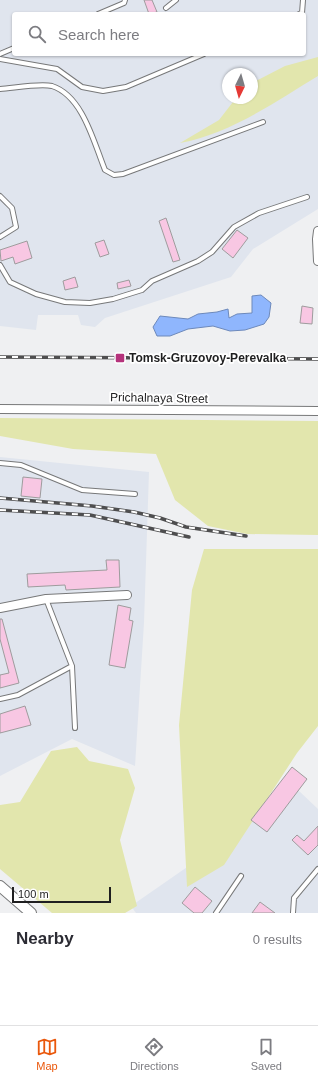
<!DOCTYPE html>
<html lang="en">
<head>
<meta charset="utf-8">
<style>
	body { margin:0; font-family:Helvetica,sans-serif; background:#f7f7f7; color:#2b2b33 }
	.compass { position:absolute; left:222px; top:68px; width:36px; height:36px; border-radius:50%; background:#fff; box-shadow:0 1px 3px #0004; rotate:185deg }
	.scale { position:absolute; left:12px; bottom:10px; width:99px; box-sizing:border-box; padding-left:4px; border:2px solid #1f1f20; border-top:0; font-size:11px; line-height:14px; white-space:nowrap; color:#1f1f20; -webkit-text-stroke:3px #fff; paint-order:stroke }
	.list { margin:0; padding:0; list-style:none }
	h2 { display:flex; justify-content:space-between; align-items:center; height:52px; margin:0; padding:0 16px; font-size:17px }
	h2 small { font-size:13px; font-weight:400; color:#7c7c81 }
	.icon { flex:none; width:22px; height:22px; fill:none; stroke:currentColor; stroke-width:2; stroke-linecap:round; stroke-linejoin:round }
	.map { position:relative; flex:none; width:318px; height:913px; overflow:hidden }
	.search { position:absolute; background:#fff; box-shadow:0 1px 3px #0004; left:12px; right:12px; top:12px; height:44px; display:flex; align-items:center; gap:10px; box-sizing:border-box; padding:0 14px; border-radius:4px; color:#7c7c81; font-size:15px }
	.sheet { height:112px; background:#fff }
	nav { display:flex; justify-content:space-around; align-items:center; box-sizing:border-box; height:56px; border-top:1px solid #e1e1e2; background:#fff; font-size:11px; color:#7c7c81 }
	nav a { display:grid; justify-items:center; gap:2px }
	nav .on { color:#ea580c }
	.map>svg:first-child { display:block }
	.built { fill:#e0e5ee; fill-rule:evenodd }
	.green { fill:#e2e6ad }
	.water { fill:#8fb6fd; stroke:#6d89bb }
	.building { fill:#f8c7e3; stroke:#9e9c9d }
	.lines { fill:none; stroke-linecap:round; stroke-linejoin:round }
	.service-casing { stroke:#777879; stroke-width:6 }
	.minor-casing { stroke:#777879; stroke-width:10 }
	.tertiary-casing { stroke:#777879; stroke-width:12 }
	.service { stroke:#fff; stroke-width:4 }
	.minor { stroke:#fff; stroke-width:8 }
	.tertiary { stroke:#fff; stroke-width:10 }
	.rail-casing { stroke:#4e4e4f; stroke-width:3.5 }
	.rail { stroke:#fff; stroke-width:2; stroke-dasharray:6; stroke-linecap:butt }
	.poi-dot { fill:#b5337c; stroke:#fff; stroke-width:1.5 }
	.labels { text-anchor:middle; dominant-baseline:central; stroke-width:3.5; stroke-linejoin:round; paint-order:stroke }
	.poi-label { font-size:12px; font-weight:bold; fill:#1f1f20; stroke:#fff; text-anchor:start }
	.street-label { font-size:12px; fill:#1f1f20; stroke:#fff }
</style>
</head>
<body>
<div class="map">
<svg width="318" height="913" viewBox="0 0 318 913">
	<rect width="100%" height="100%" fill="#eff0f2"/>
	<!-- built -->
	<path class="built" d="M 0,0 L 318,0 L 318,209 L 253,249 L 231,277 L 105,318 L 95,327 L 81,325 L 78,315 L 38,315 L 36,330 L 0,326 ZM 14,14 L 304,14 L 304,54 L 14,54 ZM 228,74 L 252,74 L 252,98 L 228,98 Z
		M 0,457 L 149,472 L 144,623 L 135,766 L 72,739 L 0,776 Z
		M 298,790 L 318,809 L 318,913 L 136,913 L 131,906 Z"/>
	<!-- green -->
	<path class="green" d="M 318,57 L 318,76 C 275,102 230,134 180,143 L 219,120 L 236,98 L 252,98 L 252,83 L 285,66 Z
		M 0,418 L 318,421 L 318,535 L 247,534 L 208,526 L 175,500 L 156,454 L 73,449 L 0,436 Z
		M 204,549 L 318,549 L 318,726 L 297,753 L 224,865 L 187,887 L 179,725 L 192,590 Z
		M 77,747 L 89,761 L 128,769 L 135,788 L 120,840 L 137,906 L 125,913 L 52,913 L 0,869 L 0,805 L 20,802 L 51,751 Z"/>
	<!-- water -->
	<path class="water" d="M 261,295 L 271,303 L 269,317 L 264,324 L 245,330 L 230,331 L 213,326 L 188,329 L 170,336 L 157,336 L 153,327 L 160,316 L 188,319 L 198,314 L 217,312 L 228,309 L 229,318 L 237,314 L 252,313 L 252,296 Z"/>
	<!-- building -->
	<path class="building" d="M 144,0 L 152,0 L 157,12 L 149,14 Z
		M 166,218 L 180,260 L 173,262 L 159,221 Z
		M 237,230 L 248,238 L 233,258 L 222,249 Z
		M 104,240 L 109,254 L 100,257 L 95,243 Z
		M 27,241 L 32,258 L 15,264 L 13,257 L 1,261 L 0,250 Z
		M 75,277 L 78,287 L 65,290 L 63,281 Z
		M 129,280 L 131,286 L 118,289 L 117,283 Z
		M 302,306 L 313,308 L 312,324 L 300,323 Z
		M 23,477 L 42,479 L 40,498 L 21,496 Z
		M 106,560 L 119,560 L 120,587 L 66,590 L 65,585 L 28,587 L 27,574 L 107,570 Z
		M 118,605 L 131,608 L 129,620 L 133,621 L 125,668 L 109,665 Z
		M 0,619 L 2,619 L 19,683 L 0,688 L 0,675 L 9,673 L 0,639 Z
		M 25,706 L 31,725 L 0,733 L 0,714 Z
		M 292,767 L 307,779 L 267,832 L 251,820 Z
		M 318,826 L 318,845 L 308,855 L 292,840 L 297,835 L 304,841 Z
		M 195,887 L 212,901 L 202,913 L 194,913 L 182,903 Z
		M 260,902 L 275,913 L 252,913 Z"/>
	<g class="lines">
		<!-- service casing -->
		<g class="service-casing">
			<path id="service" d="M 166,8 L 176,0
				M 98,14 L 124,3 L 125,0
				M 299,14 L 302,13 L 303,0
				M 0,54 L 14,48
				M 0,59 L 57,69 L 82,87 L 103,91 L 126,87 L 204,54
				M 0,89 C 14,88 40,83 52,86 C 83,96 94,143 105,170 L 114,175 L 123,174 L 263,122
				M 0,196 L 12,208 L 16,227 L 0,237
				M 0,265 L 10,282 L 36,294 L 65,302 L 90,303 L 113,299 L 142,290 L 152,281 L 198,261 L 212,252 L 234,227 L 259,213 L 307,197
				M 0,463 L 21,465 L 82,490 L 135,494
				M 46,599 L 72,666 L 75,728
				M 0,699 L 18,695 L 72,666
				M 216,913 L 241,876
				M 293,913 L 294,898 L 318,869"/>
		</g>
		<!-- minor casing -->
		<g class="minor-casing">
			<path id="minor" d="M 318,231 L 317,239 L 318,261
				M 0,409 L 318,411
				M 0,608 L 46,599 L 127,595"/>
		</g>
		<!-- tertiary casing -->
		<g class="tertiary-casing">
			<path id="tertiary" d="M 0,886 L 31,913"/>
		</g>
		<!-- service -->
		<use href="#service" class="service"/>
		<!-- minor -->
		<use href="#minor" class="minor"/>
		<!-- tertiary -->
		<use href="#tertiary" class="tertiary"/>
		<!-- rail casing -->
		<g class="rail-casing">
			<path id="rail" d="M 0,357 L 318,359
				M 0,498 L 92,506 L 134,512 L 160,518 L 186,527 L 246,536
				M 0,510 L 90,515 L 189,537"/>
		</g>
		<!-- rail -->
		<use href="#rail" class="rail"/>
	</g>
	<!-- markers -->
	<rect class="poi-dot" x="115" y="353" width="10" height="10" rx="2"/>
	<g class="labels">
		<!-- poi labels -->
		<g class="poi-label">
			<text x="129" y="358">Tomsk-Gruzovoy-Perevalka</text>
		</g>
		<!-- street labels -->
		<g class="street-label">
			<text transform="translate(159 398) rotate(1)">Prichalnaya Street</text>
		</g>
	</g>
</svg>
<svg class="compass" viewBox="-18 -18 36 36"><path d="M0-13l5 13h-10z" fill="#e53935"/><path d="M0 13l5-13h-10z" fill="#7c7c81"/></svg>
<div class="scale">100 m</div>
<div class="search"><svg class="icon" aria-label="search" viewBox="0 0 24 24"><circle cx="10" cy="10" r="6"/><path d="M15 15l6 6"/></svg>Search here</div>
</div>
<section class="sheet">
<h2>Nearby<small>0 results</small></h2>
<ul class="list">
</ul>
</section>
<nav>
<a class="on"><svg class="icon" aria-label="map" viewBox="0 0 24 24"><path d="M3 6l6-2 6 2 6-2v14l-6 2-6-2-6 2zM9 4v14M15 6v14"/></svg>Map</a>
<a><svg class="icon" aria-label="directions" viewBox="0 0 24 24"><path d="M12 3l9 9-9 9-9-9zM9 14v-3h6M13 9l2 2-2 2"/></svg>Directions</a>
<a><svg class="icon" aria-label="saved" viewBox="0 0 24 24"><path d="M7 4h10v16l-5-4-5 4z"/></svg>Saved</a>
</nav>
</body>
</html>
